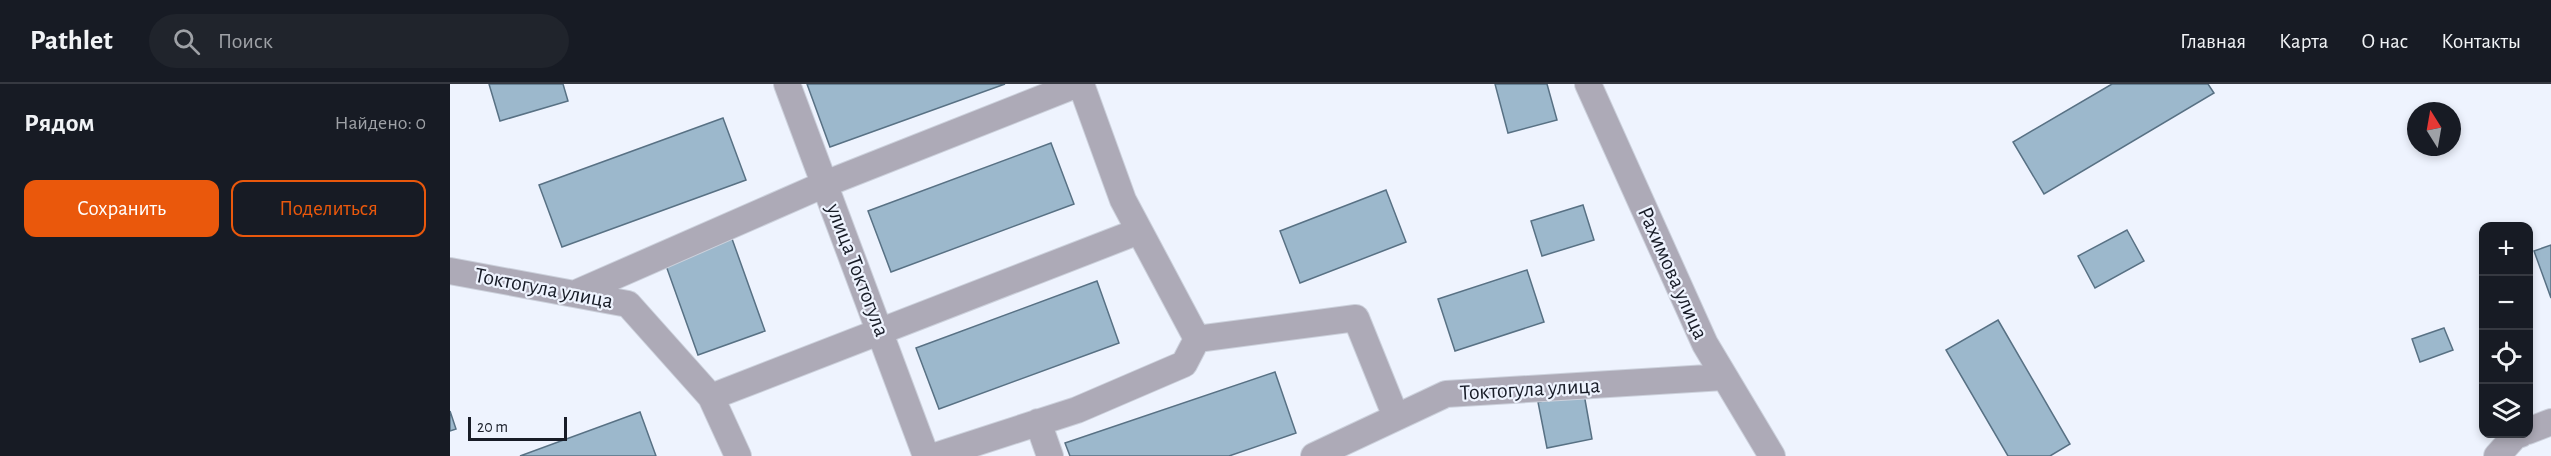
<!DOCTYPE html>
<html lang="ru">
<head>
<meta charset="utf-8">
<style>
	body { margin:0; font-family:"Alegreya Sans",sans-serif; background:#20242c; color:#f1f3f6 }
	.controls { position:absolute; right:18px; bottom:18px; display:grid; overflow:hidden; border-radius:12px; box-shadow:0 3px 9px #0003 }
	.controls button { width:54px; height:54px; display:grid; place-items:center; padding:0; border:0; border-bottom:2px solid #363941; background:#171b24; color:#f1f3f6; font:30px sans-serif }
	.compass { position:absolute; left:1957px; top:18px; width:54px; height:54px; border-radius:50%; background:#171b24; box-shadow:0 3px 9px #0003; rotate:349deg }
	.scale { position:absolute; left:18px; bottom:15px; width:99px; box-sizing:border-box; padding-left:6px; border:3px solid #181c27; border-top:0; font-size:16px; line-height:21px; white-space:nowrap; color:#181c27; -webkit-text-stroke:4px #eef3fe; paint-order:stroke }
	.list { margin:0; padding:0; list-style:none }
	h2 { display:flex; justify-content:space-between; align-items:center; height:78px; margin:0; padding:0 24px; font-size:26px }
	h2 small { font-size:20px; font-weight:400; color:#9ea1a6 }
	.actions { display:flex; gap:12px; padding:18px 24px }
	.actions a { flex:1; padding:14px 0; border:2px solid #ea580c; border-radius:12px; text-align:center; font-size:21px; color:#ea580c }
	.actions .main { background:#ea580c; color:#fff }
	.icon { flex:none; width:33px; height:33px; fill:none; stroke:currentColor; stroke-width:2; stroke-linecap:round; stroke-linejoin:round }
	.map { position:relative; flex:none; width:2101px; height:372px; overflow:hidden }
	header { display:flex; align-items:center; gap:36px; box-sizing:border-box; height:84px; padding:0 30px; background:#171b24; border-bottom:2px solid #363941 }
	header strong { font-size:28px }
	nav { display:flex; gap:33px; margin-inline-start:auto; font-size:21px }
	.search { width:420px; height:54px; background:#20242c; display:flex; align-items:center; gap:15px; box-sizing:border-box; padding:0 21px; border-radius:33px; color:#9ea1a6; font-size:22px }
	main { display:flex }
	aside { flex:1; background:#171b24 }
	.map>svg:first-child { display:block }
	.building { fill:#9cb8cc; stroke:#587184; stroke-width:1.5 }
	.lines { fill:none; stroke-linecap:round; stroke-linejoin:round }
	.minor-casing { stroke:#ccd1dc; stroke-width:28 }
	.minor { stroke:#adaab7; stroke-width:26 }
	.labels { text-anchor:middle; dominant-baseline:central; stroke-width:4.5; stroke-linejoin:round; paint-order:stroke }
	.street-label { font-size:22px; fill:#181c27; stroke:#eef3fe }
</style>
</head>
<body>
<header>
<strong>Pathlet</strong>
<div class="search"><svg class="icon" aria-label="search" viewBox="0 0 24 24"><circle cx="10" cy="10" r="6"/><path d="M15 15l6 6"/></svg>Поиск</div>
<nav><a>Главная</a><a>Карта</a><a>О нас</a><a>Контакты</a></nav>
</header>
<main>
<aside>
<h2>Рядом<small>Найдено: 0</small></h2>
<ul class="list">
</ul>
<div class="actions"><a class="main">Сохранить</a><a>Поделиться</a></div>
</aside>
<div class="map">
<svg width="2101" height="372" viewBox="0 0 2101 372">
	<rect width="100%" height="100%" fill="#eef3fe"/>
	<!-- building -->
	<path class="building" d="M 39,0 L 113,0 L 118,17 L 50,37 Z
		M 357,0 L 555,0 L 380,63 Z
		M 1045,0 L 1097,0 L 1107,36 L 1058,49 Z
		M 1662,0 L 1758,0 L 1764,9 L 1594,110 L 1563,58 Z
		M 273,34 L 296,96 L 112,163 L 89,101 Z
		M 601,59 L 624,120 L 441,188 L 418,127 Z
		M 936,106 L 956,158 L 850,199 L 830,147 Z
		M 1133,121 L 1144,156 L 1092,172 L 1081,137 Z
		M 1677,146 L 1694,177 L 1645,204 L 1628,172 Z
		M 281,152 L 315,247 L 248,271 L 214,176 Z
		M 2101,161 L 2101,214 L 2084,167 Z
		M 1077,186 L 1094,238 L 1005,267 L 988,215 Z
		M 647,197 L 669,259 L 489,325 L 466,264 Z
		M 1548,236 L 1620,360 L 1600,372 L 1558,372 L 1496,266 Z
		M 1994,244 L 2003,266 L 1970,278 L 1962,255 Z
		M 825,288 L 846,349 L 779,372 L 620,372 L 615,359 Z
		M 1134,310 L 1142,355 L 1097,364 L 1088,318 Z
		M 0,327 L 6,345 L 0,347 Z
		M 190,328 L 206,372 L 70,372 Z"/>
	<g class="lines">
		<!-- minor casing -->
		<g class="minor-casing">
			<path id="minor" d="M 337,0 L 476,372
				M 631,0 L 673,116 L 747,255 L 906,234 L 946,333
				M 1138,0 L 1255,260 L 1322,372
				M 0,187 L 178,220 L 261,313 L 288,372
				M 124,210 L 375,100 L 628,0
				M 261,313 L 689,147
				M 588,338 L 600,372
				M 2078,347 L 2101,338
				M 485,372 L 627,326 L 734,280 L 747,255
				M 864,372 L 996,310 L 1274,293
				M 2047,372 L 2065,352 L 2071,350"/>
		</g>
		<!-- minor -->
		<use href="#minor" class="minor"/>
	</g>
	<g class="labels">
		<!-- street labels -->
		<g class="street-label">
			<text transform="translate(408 186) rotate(69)">улица Токтогула</text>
			<text transform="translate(1223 189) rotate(66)">Рахимова улица</text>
			<text transform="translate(94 204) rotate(11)">Токтогула улица</text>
			<text transform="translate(1080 305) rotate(-3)">Токтогула улица</text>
		</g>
	</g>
</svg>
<div class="controls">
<button>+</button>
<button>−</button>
<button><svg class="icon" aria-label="locate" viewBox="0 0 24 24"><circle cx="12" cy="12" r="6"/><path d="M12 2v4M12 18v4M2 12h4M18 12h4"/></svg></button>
<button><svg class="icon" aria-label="layers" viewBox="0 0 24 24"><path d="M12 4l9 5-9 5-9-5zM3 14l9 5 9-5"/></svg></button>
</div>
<svg class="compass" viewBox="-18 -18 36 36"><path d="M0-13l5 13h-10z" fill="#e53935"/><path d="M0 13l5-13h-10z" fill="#9ea1a6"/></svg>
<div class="scale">20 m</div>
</div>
</main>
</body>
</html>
